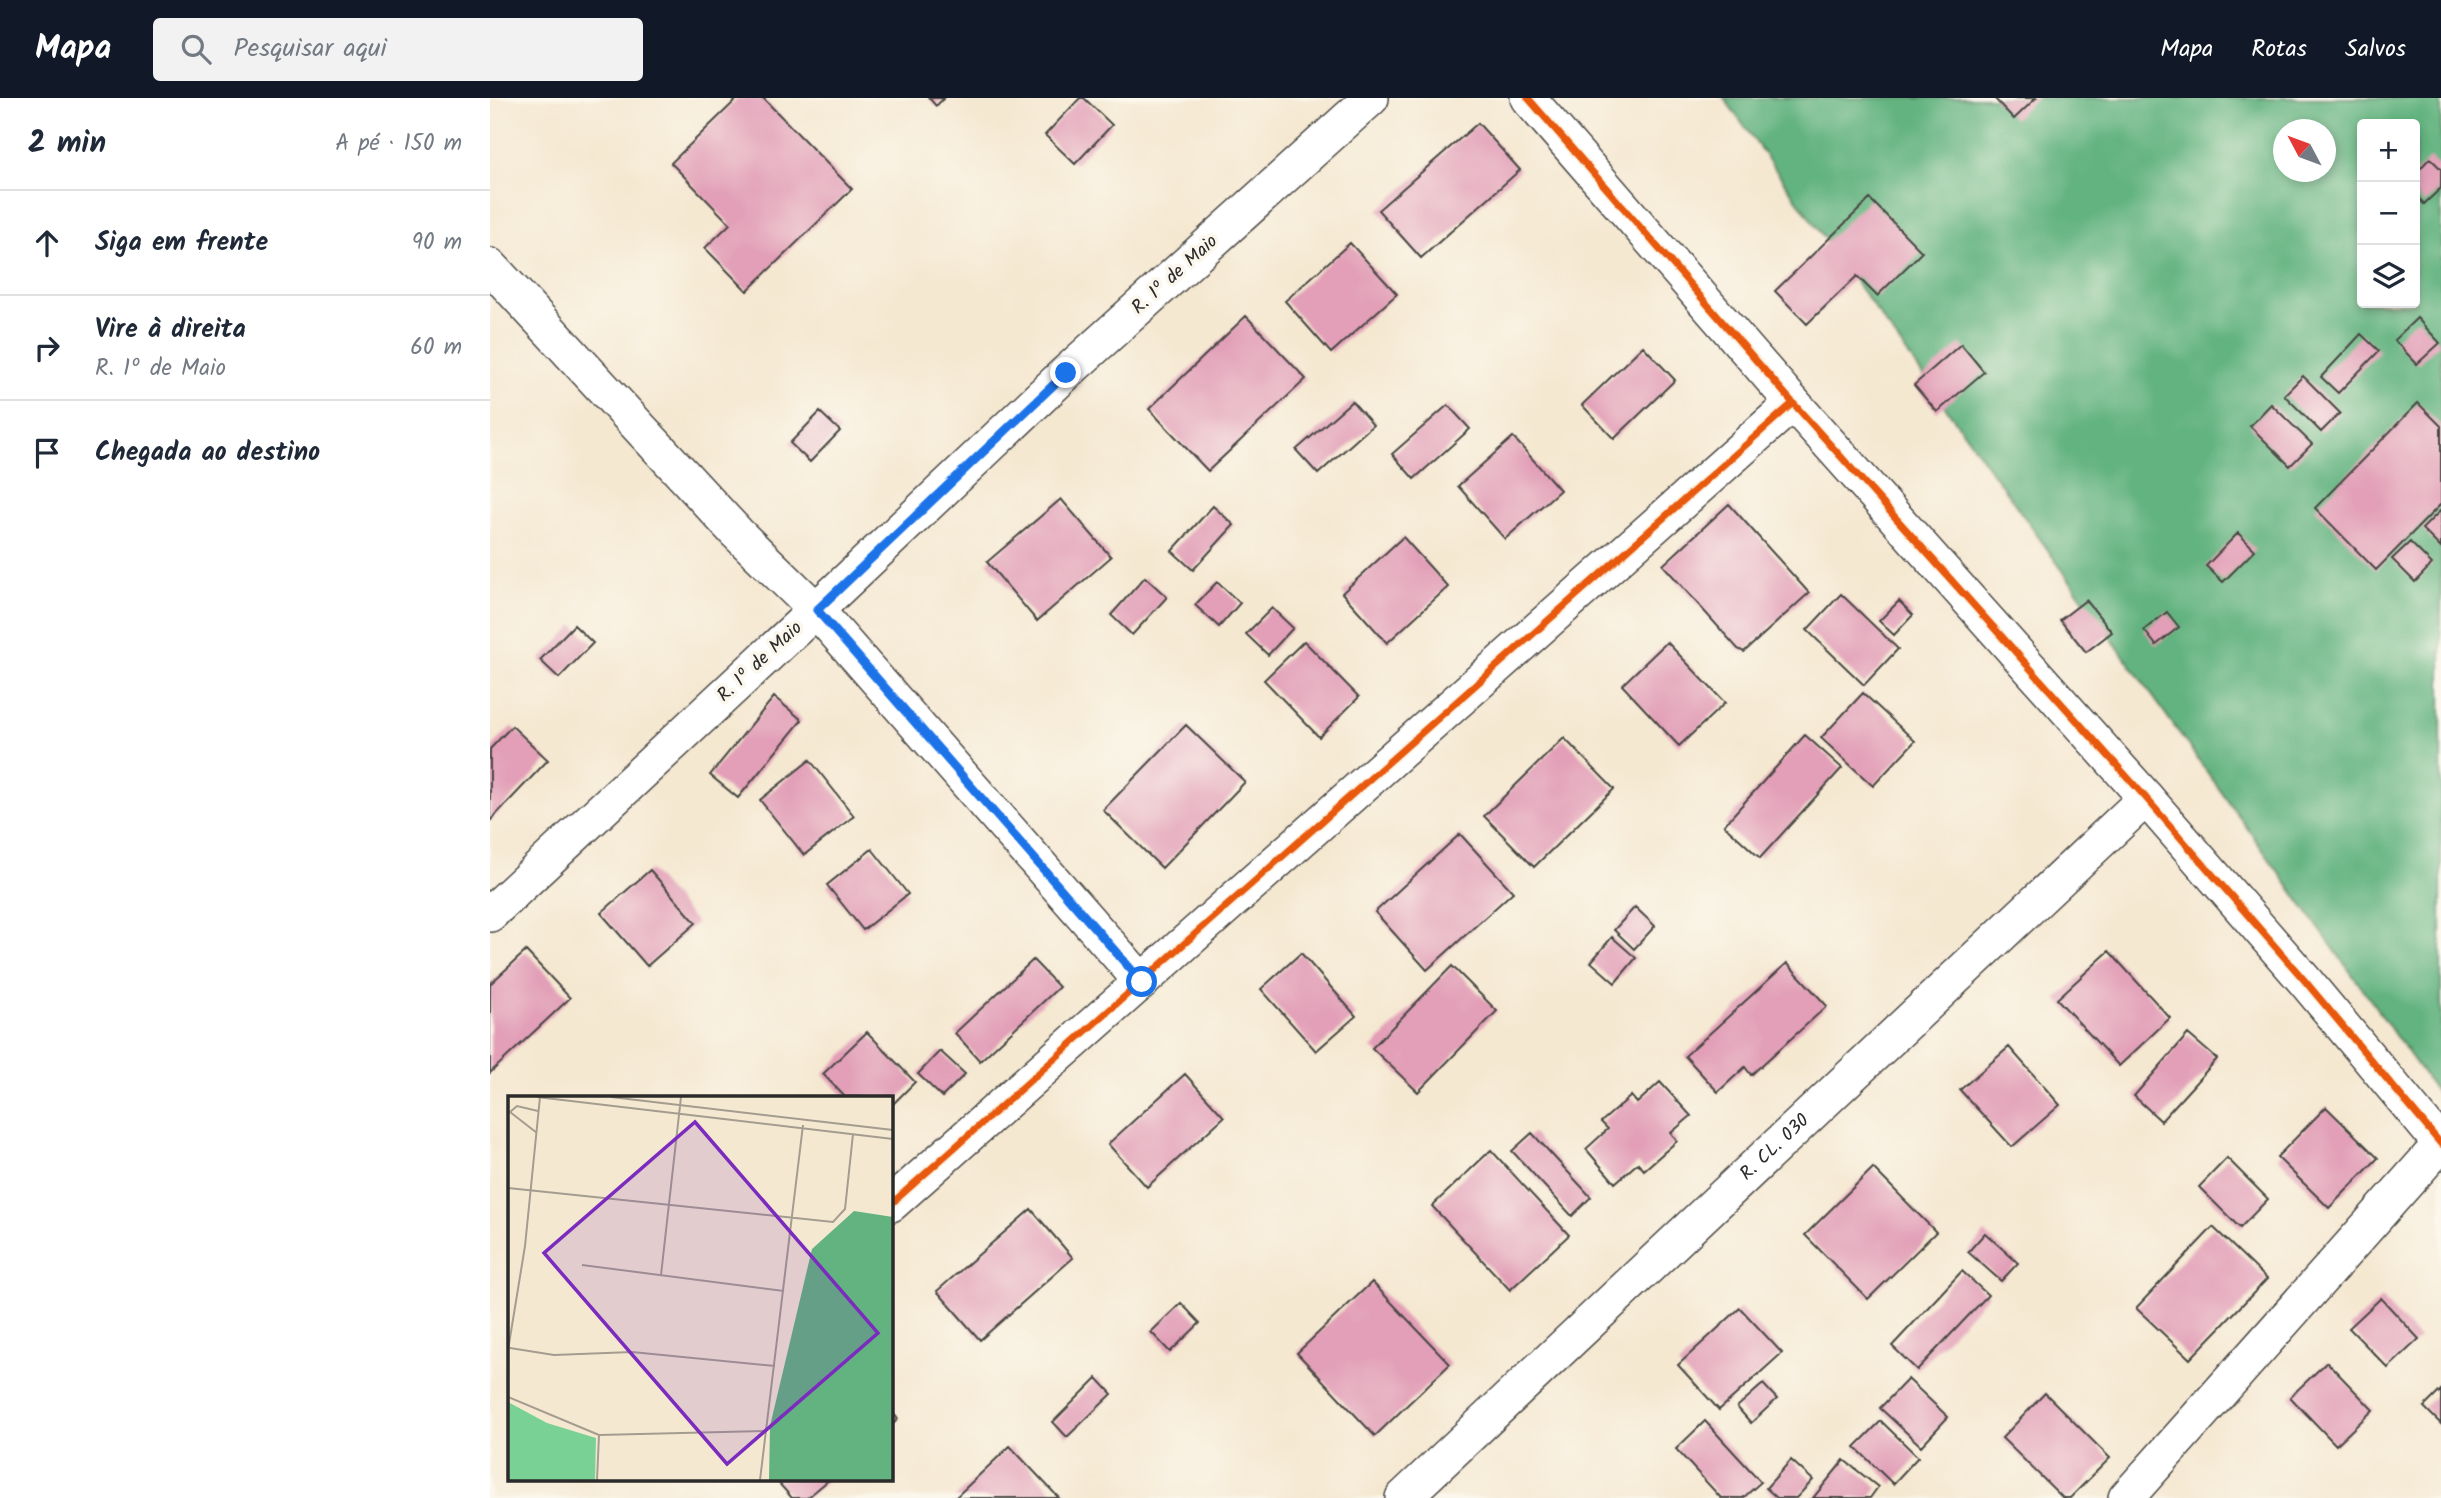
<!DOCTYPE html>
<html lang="pt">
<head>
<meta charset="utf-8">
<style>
	body { margin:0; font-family:Kalam,sans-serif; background:#f2f2f3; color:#1f2937 }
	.controls { position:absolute; right:21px; top:21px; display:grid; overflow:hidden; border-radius:7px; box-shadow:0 4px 10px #0003 }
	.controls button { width:63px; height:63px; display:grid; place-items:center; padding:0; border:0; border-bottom:2px solid #e0e1e3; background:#fff; color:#1f2937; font:35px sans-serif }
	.compass { position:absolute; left:1783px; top:21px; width:63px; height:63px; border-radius:50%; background:#fff; box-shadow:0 4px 10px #0003; rotate:311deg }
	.stop { position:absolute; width:21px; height:21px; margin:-16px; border:5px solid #1a73e8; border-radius:50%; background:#fff }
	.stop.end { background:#1a73e8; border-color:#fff; box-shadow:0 2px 7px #0008 }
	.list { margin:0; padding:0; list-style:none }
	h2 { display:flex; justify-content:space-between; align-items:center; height:91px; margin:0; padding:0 28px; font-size:30px }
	h2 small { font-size:23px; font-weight:400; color:#747a83 }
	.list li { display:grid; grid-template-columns:46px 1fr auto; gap:21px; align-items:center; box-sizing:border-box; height:105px; padding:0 28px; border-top:2px solid #e0e1e3 }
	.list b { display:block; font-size:26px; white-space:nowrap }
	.list p { margin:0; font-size:23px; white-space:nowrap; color:#747a83 }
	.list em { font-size:23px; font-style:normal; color:#747a83 }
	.icon { flex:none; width:38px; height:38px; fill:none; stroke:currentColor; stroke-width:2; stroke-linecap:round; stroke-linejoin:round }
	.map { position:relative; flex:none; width:1951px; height:1400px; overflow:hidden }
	header { display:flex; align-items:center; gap:42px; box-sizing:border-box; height:98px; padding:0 35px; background:#111827; color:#fff }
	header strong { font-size:33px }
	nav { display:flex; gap:38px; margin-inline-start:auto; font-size:24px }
	.search { width:490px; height:63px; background:#f2f2f3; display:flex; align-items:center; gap:18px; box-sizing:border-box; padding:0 24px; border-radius:7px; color:#747a83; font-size:26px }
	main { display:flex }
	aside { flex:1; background:#fff }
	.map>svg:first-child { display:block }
	.forest { fill:#62b37f; stroke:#466f55; stroke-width:2; fill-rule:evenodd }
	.building { fill:#e29fb7 }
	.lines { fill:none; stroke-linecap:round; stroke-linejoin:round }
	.minor-casing { stroke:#494744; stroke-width:38 }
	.minor { stroke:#fff; stroke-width:35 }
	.cycleway-casing { stroke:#fbf7ec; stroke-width:11 }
	.cycleway { stroke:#e8590c; stroke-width:7 }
	.route { stroke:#1a73e8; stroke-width:9 }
	.labels { text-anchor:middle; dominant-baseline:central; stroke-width:7; stroke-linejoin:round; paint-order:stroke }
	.street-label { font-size:19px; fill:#2b2b2b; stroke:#fbf7ec }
	.inset-road { fill:none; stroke:#a49c8f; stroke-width:2 }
	.view { fill:#7b2cbf; fill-opacity:0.15; stroke:#7b2cbf; stroke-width:3.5 }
	.inset-edge { fill:none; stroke:#2b2b2b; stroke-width:3.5 }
</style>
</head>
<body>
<header>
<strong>Mapa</strong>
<div class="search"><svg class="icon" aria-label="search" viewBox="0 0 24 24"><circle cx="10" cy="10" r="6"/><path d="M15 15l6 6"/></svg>Pesquisar aqui</div>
<nav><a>Mapa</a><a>Rotas</a><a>Salvos</a></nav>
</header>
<main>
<aside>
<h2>2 min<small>A pé · 150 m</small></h2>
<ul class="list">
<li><svg class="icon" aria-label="ahead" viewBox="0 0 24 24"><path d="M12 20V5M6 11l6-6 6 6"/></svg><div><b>Siga em frente</b></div><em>90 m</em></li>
<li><svg class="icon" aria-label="right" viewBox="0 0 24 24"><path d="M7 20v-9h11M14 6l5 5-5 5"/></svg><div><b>Vire à direita</b><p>R. 1º de Maio</p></div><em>60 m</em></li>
<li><svg class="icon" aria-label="arrive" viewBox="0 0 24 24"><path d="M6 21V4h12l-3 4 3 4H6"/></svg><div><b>Chegada ao destino</b></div></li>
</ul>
</aside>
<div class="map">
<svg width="1951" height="1400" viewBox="0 0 1951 1400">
	<rect width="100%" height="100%" fill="#fbf7ec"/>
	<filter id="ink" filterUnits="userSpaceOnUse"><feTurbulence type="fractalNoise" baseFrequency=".0143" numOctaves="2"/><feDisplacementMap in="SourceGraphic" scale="14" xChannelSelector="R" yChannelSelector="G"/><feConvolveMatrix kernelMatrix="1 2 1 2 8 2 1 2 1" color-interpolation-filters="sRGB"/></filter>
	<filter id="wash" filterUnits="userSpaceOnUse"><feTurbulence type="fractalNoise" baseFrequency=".00686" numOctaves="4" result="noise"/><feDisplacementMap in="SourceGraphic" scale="28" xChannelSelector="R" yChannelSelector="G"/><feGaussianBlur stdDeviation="1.57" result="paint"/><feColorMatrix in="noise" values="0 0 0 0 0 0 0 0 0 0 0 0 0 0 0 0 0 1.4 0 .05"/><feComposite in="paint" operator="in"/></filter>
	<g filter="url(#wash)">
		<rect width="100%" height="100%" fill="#f5e8d1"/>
		<!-- forest -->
		<path class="forest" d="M 1234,0 L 1951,0 L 1951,1000 L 1950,999 ZM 1872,26 L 1925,26 L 1925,205 L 1872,205 ZM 1794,32 L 1836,32 L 1836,74 L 1794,74 Z"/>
		<g id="blocks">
			<!-- building -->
			<path class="building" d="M 248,0 L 273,0 L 362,91 L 257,193 L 215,150 L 240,126 L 181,65 Z
				M 439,0 L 454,0 L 446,8 Z
				M 590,0 L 594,0 L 622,27 L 585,66 L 555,37 Z
				M 1504,0 L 1546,0 L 1524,21 Z
				M 988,25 L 1030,72 L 931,160 L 888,112 Z
				M 1940,60 L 1951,71 L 1951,90 L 1934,106 L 1925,96 L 1925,76 Z
				M 1380,101 L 1432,154 L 1387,198 L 1367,178 L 1317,226 L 1285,193 Z
				M 860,145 L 907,196 L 841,255 L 795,203 Z
				M 756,218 L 816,281 L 718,373 L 659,311 Z
				M 1927,220 L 1950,245 L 1927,266 L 1904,242 Z
				M 1871,236 L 1889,253 L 1848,295 L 1831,279 Z
				M 1471,246 L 1494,274 L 1447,314 L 1424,287 Z
				M 1153,248 L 1185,282 L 1124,341 L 1092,307 Z
				M 1813,278 L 1850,315 L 1831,334 L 1794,297 Z
				M 862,303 L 883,327 L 828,376 L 806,352 Z
				M 1928,305 L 1951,328 L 1951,406 L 1886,472 L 1825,410 Z
				M 1781,306 L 1822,346 L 1800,368 L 1760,328 Z
				M 958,307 L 980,331 L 924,381 L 902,356 Z
				M 330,314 L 350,333 L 320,364 L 300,345 Z
				M 1023,339 L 1070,392 L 1015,441 L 968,388 Z
				M 571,401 L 621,459 L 547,523 L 497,464 Z
				M 1239,406 L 1319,495 L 1254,554 L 1248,551 L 1173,467 Z
				M 723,408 L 744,427 L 703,472 L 682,453 Z
				M 1951,412 L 1951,450 L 1932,431 Z
				M 1748,435 L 1765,452 L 1733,484 L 1716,468 Z
				M 913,439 L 958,489 L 897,545 L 852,495 Z
				M 1920,444 L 1942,466 L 1925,484 L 1902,461 Z
				M 655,479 L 677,499 L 642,537 L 621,517 Z
				M 727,484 L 750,505 L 729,529 L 705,507 Z
				M 1351,496 L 1408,551 L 1374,587 L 1317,532 Z
				M 1596,502 L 1622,534 L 1596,554 L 1570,522 Z
				M 1409,503 L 1423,517 L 1404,537 L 1389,523 Z
				M 782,510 L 803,530 L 778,557 L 756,536 Z
				M 1677,514 L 1689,529 L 1666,547 L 1654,532 Z
				M 84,527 L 103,545 L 69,580 L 50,562 Z
				M 814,543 L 869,599 L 829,639 L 774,582 Z
				M 1177,544 L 1235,605 L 1189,648 L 1132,587 Z
				M 1373,595 L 1425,643 L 1383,688 L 1331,640 Z
				M 284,599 L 312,622 L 248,700 L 220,677 Z
				M 696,627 L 755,684 L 672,770 L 613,712 Z
				M 22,628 L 58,662 L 0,723 L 0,651 Z
				M 1315,637 L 1352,670 L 1270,760 L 1234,727 Z
				M 1074,640 L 1124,691 L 1044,769 L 994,718 Z
				M 320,662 L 364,718 L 314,757 L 270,702 Z
				M 970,736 L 1023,794 L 937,872 L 885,814 Z
				M 382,751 L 418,796 L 373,832 L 337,787 Z
				M 160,772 L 206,825 L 157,868 L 111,815 Z
				M 1145,809 L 1165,828 L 1144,851 L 1124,832 Z
				M 1122,839 L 1146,860 L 1125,885 L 1101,864 Z
				M 36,853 L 80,900 L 0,975 L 0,886 Z
				M 1619,853 L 1680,920 L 1629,968 L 1567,901 Z
				M 811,855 L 866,918 L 826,953 L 771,891 Z
				M 543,862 L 569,889 L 490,963 L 465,935 Z
				M 1297,865 L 1337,908 L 1261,977 L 1255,969 L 1228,994 L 1195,958 Z
				M 962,868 L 1007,913 L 928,994 L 882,950 Z
				M 377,934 L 425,984 L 401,1008 L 401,999 L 355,999 L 333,976 Z
				M 1698,936 L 1727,961 L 1671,1023 L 1644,998 Z
				M 1519,949 L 1570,1007 L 1522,1049 L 1470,992 Z
				M 450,953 L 475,976 L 452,999 L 428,976 Z
				M 695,976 L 734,1019 L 657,1089 L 618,1046 Z
				M 1170,984 L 1201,1018 L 1181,1035 L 1187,1043 L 1154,1072 L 1148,1065 L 1125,1085 L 1096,1051 L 1118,1031 L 1111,1024 L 1141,998 L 1147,1005 Z
				M 1836,1009 L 1888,1060 L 1839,1110 L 1787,1059 Z
				M 1042,1035 L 1101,1099 L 1082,1118 L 1022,1053 Z
				M 1001,1052 L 1079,1137 L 1020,1192 L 942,1108 Z
				M 1737,1060 L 1778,1101 L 1750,1130 L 1709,1089 Z
				M 1383,1070 L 1446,1134 L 1378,1201 L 1315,1137 Z
				M 541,1111 L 583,1160 L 490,1242 L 447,1193 Z
				M 1723,1129 L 1777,1181 L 1700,1261 L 1646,1210 Z
				M 1495,1135 L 1528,1165 L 1511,1183 L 1478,1154 Z
				M 1472,1173 L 1498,1197 L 1427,1272 L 1402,1248 Z
				M 882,1184 L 960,1266 L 885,1338 L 807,1255 Z
				M 1891,1200 L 1929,1241 L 1898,1270 L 1859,1230 Z
				M 691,1205 L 710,1225 L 680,1254 L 661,1234 Z
				M 1250,1210 L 1292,1255 L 1229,1312 L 1188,1267 Z
				M 1837,1264 L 1883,1312 L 1846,1347 L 1800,1299 Z
				M 607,1280 L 622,1296 L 577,1339 L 563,1324 Z
				M 1418,1281 L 1458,1319 L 1431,1348 L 1390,1310 Z
				M 1273,1286 L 1287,1301 L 1261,1325 L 1247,1309 Z
				M 1951,1292 L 1951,1326 L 1934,1309 Z
				M 1555,1295 L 1620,1360 L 1580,1400 L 1573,1400 L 1512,1340 Z
				M 401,1313 L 408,1321 L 401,1328 Z
				M 1215,1323 L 1271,1384 L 1253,1400 L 1231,1400 L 1186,1351 Z
				M 1391,1323 L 1428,1359 L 1403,1386 L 1365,1349 Z
				M 520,1348 L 569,1400 L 465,1400 Z
				M 1301,1362 L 1323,1382 L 1306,1400 L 1287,1400 L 1276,1390 Z
				M 1354,1362 L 1388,1389 L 1380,1400 L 1323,1400 Z
				M 285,1381 L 340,1381 L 317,1400 L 302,1400 Z"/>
		</g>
	</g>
	<g filter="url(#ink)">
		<use href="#blocks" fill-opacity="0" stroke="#494744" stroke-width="2"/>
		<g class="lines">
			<!-- minor casing -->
			<g class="minor-casing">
				<g id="minor">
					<path d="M 1038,0 L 1303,305 L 1656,700 L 1815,883 L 1951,1046"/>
					<path d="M 0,168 L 247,435 L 326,512 L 652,884"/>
					<path d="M 0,816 L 326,512 L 576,275 L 881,0"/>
					<path d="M 401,1106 L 1303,305"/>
					<path id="s1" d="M 913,1400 L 1656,700"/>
					<path d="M 1636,1400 L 1951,1046"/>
				</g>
			</g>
			<!-- minor -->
			<use href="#minor" class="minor"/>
			<!-- cycleway casing -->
			<g class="cycleway-casing">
				<path id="cycleway" d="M 1038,0 L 1303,305 L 1656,700 L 1815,883 L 1951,1046
					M 401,1106 L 1303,305"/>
			</g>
			<!-- cycleway -->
			<use href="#cycleway" class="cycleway"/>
		</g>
	</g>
	<g class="lines" filter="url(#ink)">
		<!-- route -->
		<path class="route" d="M 576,275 L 327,512 L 652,884"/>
	</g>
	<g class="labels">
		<!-- street labels -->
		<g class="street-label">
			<text transform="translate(685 177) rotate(-42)">R. 1º de Maio</text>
			<text transform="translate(270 564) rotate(-43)">R. 1º de Maio</text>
			<text stroke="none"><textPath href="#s1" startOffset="511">R. CL. 030</textPath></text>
		</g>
	</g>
	<!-- overview -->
	<g transform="translate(18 998)">
		<rect width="385" height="385" fill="#f5e8d1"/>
		<path d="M 0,306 L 39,327 L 88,342 L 87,384 L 0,384 Z" fill="#79d196"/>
		<path d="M 346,115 L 385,121 L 385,384 L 261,384 L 262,330 L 304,153 Z" fill="#62b37f"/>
		<path class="inset-road" d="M 29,1 L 385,43M 103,1 L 385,34M 29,37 L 2,16 L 9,10 L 30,15M 0,92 L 325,126 L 337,113 L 345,38M 74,169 L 276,195M 153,179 L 173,1M 2,252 L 46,259 L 124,256 L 267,270M 0,254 L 17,150 L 32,1M 0,301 L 91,339 L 89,384M 385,326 L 385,356M 91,339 L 257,335M 252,384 L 295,29"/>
		<path class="view" d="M 187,26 L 370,237 L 219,368 L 36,157 Z"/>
		<rect width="385" height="385" class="inset-edge"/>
	</g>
</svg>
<div class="controls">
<button>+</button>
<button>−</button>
<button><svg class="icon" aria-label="layers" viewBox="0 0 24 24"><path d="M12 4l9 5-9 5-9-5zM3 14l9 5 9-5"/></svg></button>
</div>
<svg class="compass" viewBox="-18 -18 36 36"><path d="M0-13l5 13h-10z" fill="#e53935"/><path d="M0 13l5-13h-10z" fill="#747a83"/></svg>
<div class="stop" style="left:652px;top:884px"></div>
<div class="stop end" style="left:576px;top:275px"></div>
</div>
</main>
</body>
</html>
